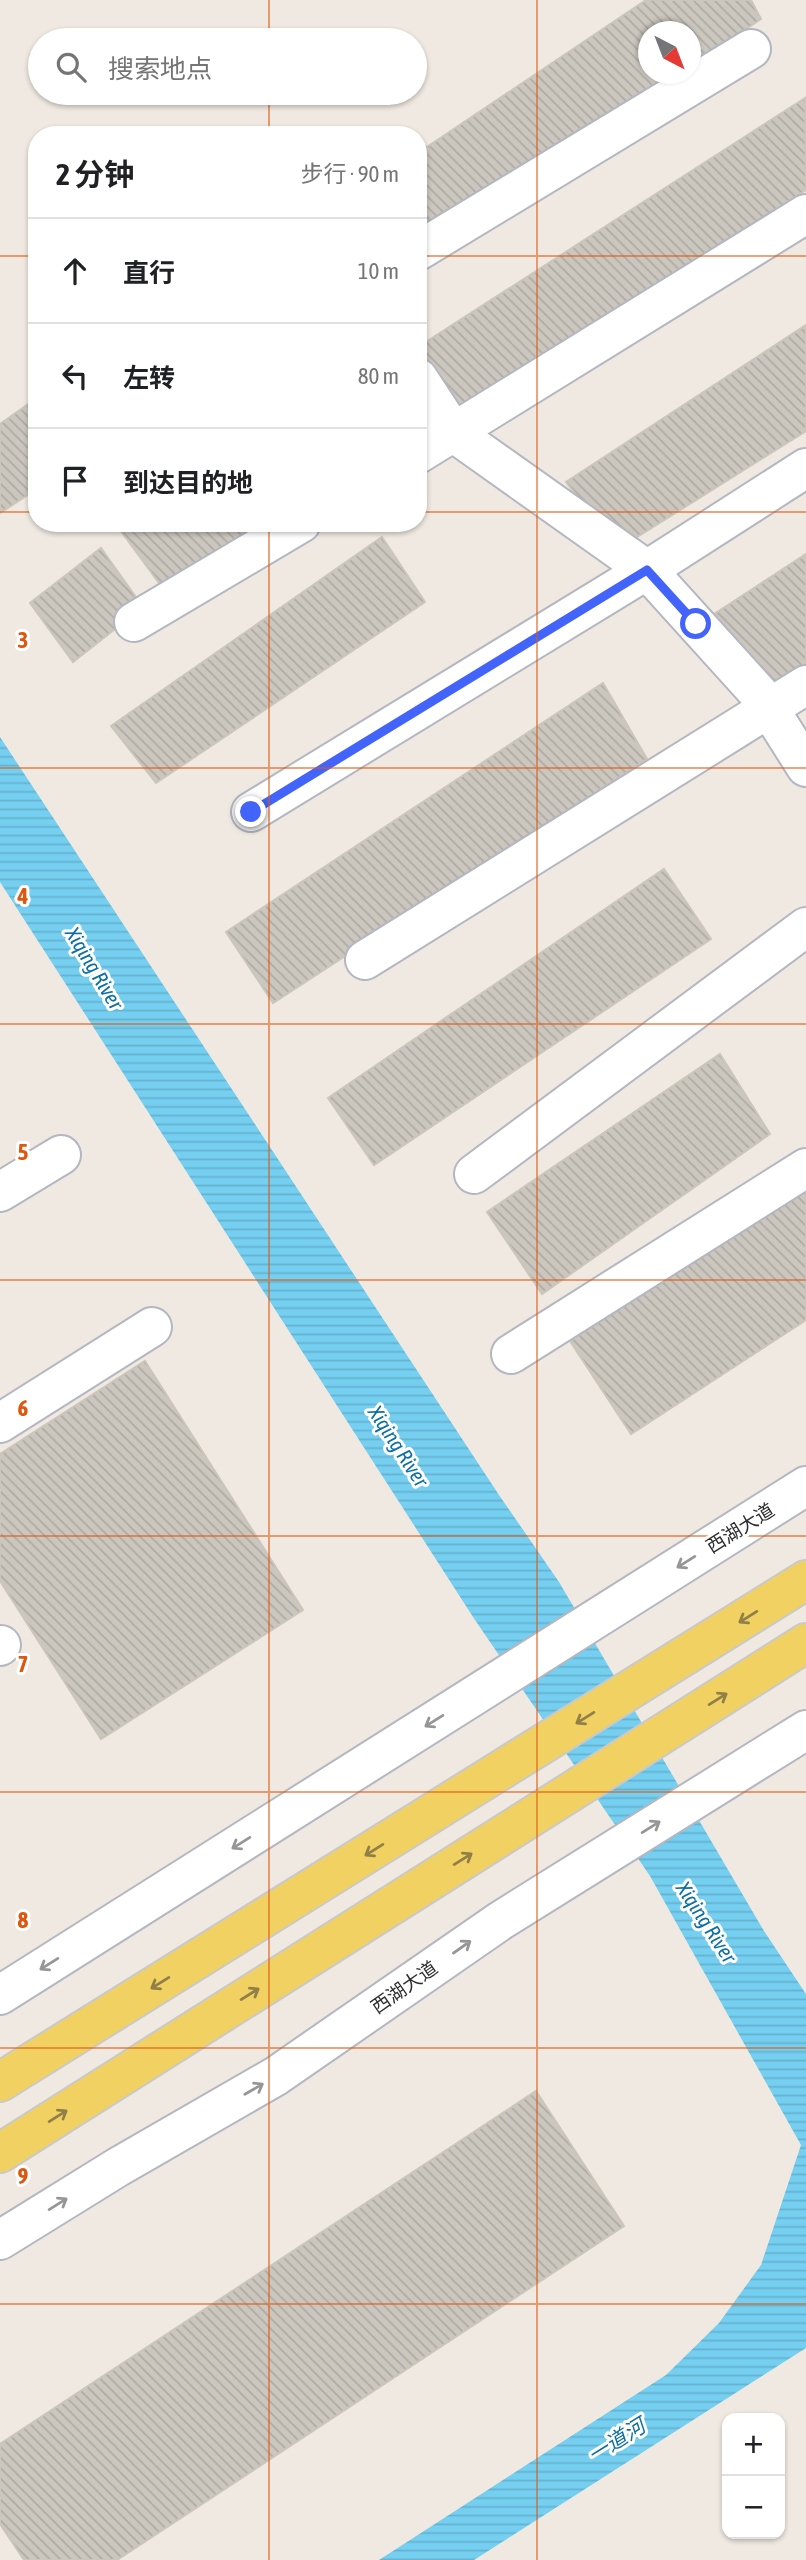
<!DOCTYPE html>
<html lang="zh">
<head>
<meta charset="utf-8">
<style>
	body { margin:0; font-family:"Asap Condensed","Noto Sans SC",sans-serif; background:#f2f2f2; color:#202124 }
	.controls { position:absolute; right:21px; bottom:21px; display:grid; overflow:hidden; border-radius:14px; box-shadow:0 2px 5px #0004 }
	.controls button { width:63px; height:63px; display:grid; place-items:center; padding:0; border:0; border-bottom:2px solid #e0e0e0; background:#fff; color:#202124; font:35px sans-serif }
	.compass { position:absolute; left:638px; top:21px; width:63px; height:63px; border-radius:50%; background:#fff; box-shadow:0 2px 5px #0004; rotate:138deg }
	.stop { position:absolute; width:21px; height:21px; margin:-16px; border:5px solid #4264fb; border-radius:50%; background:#fff }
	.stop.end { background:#4264fb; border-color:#fff; box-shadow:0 2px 7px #0008 }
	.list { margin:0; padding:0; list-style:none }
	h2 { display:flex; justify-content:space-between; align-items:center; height:91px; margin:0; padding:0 28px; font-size:30px }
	h2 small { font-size:23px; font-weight:400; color:#757577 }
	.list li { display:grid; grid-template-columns:46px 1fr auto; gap:21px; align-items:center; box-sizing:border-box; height:105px; padding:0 28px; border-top:2px solid #e0e0e0 }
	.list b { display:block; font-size:26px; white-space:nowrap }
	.list em { font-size:23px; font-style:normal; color:#757577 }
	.icon { flex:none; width:38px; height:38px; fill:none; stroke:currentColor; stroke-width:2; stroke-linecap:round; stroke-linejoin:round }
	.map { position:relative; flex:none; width:806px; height:2560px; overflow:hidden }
	.search { position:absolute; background:#fff; box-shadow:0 2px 5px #0004; left:28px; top:28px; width:399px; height:77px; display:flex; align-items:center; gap:18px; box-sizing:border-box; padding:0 24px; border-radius:38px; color:#757577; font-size:26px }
	.panel { position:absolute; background:#fff; box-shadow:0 2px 5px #0004; left:28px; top:126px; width:399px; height:406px; border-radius:28px }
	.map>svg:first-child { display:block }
	.water { fill:url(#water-rules) }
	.building { fill:url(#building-back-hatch); stroke:#cbc5ba; stroke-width:2 }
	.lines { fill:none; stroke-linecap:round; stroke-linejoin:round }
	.minor-casing { stroke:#b4b7c1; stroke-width:42 }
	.major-casing { stroke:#c9c9c9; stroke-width:42 }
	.minor { stroke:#fff; stroke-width:38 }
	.major { stroke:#f2d163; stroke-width:38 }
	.oneway { stroke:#969696 }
	.oneway2 { stroke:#908048 }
	.route { stroke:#4264fb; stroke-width:9 }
	.grid { fill:none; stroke:#df570e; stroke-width:2; stroke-opacity:0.55 }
	.labels { text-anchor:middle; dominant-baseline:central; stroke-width:6; stroke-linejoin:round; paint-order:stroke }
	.street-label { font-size:19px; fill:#2e2e2e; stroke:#fff }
	.water-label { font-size:21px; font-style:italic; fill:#0d6fa3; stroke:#fff }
	.grid-label { font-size:23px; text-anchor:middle; font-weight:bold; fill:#df570e; stroke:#fff; stroke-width:6; stroke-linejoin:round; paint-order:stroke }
</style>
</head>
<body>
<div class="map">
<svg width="806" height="2560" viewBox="0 0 806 2560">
	<defs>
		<pattern id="water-rules" width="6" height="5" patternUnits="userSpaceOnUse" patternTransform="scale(1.75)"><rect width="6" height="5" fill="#75cff0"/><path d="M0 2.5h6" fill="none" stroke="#66b2ce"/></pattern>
		<pattern id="building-back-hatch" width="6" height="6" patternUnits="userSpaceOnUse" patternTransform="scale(1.75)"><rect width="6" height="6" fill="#cbc7bf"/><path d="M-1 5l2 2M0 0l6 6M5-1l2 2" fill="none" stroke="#afaba4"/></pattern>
	</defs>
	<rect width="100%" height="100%" fill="#efe9e1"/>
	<!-- water -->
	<path class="water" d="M 0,737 L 499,1495 L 559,1582 L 764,1931 L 806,1994 L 806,2348 L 474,2560 L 379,2560 L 666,2375 L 719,2323 L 761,2265 L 801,2145 L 650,1876 L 475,1620 L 0,882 Z"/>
	<!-- building -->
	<path class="building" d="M 646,0 L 751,0 L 761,19 L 690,67 L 690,32 L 648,32 L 648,74 L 680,74 L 418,248 L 418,153 Z
		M 805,98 L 806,190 L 458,418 L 418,363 L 418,347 Z
		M 806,325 L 806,431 L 618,549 L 566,482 Z
		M 37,398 L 37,489 L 0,513 L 0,424 Z
		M 115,523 L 274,523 L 167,594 Z
		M 382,537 L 425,602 L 156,783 L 111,726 Z
		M 101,548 L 143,607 L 73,662 L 30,603 Z
		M 806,554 L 806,666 L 761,696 L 705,620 Z
		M 603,683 L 647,759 L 273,1003 L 226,932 Z
		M 664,869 L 711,939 L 374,1165 L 328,1098 Z
		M 720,1054 L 770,1134 L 542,1294 L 487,1212 Z
		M 806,1187 L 806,1320 L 631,1434 L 570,1341 Z
		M 145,1361 L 303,1610 L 101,1739 L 0,1581 L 0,1454 Z
		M 536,2091 L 624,2226 L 117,2560 L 24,2560 L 0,2524 L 0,2444 Z"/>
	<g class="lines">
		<!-- minor casing -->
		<g class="minor-casing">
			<path id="minor" d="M 418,251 L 751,49
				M 418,378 L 454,433 L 647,570 L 761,696 L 806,767
				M 418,454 L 806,214
				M 134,622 L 301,523
				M 251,812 L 647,570 L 806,468
				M 365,960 L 806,685
				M 474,1174 L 806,927
				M 0,1192 L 61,1155
				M 511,1354 L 806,1168
				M 0,1423 L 152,1327
				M 0,1646 L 1,1645
				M 0,1995 L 806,1486
				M 0,2240 L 118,2167 L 276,2076 L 500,1921 L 806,1730"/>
		</g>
		<!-- major casing -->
		<g class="major-casing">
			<path id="major" d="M 0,2082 L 806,1580
				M 0,2153 L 806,1643"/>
		</g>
		<!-- minor -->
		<use href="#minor" class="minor"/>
		<!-- major -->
		<use href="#major" class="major"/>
	</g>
	<!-- one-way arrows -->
	<defs><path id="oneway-shaft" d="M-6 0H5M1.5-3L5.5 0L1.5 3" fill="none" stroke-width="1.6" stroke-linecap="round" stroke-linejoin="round" transform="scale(1.75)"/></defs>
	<g class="oneway">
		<use href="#oneway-shaft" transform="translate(686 1562) rotate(148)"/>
		<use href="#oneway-shaft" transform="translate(434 1721) rotate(148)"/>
		<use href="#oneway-shaft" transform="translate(651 1827) rotate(-32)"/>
		<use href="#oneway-shaft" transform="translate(241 1843) rotate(148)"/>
		<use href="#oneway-shaft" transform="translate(462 1947) rotate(-35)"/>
		<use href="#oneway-shaft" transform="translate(49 1964) rotate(148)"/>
		<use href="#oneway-shaft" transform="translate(254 2089) rotate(-30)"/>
		<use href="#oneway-shaft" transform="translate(58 2204) rotate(-32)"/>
	</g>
	<g class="oneway2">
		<use href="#oneway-shaft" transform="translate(748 1617) rotate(148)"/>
		<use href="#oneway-shaft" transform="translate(718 1699) rotate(-32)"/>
		<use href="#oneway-shaft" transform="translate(585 1718) rotate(148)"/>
		<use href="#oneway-shaft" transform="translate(374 1850) rotate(148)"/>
		<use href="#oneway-shaft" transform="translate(463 1859) rotate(-32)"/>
		<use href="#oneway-shaft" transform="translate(160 1983) rotate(148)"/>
		<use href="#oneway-shaft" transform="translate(250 1994) rotate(-32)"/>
		<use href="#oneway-shaft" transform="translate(58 2116) rotate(-32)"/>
	</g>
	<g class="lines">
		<!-- route -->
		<path class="route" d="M 251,812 L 647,570 L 696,624"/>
	</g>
	<!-- grid -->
	<path class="grid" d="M 269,0 L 269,40M 537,0 L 537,2560M 269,93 L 269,135M 0,256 L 37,256M 418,256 L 806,256M 0,512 L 37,512M 418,512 L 806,512M 269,523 L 269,2560M 0,768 L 806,768M 0,1024 L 806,1024M 0,1280 L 806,1280M 0,1536 L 806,1536M 0,1792 L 806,1792M 0,2048 L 806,2048M 0,2304 L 806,2304"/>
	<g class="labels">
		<!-- street labels -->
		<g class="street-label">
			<text transform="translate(740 1528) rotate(-32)">西湖大道</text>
			<text transform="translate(404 1987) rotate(-35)">西湖大道</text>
		</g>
		<!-- water labels -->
		<g class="water-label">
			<text transform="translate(95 968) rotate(59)">Xiqing River</text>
			<text transform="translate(399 1446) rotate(57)">Xiqing River</text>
			<text transform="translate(707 1922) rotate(57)">Xiqing River</text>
			<text transform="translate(616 2440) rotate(-32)">一道河</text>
		</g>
	</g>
	<g class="grid-label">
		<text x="23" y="648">3</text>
		<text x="23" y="904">4</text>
		<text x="23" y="1160">5</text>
		<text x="23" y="1416">6</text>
		<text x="23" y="1672">7</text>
		<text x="23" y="1928">8</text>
		<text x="23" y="2184">9</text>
	</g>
</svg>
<div class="controls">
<button>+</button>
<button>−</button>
</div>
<svg class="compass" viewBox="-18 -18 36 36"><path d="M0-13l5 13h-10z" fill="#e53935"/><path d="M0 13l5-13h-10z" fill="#757577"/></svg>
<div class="stop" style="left:696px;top:624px"></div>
<div class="stop end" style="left:251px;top:812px"></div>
<div class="search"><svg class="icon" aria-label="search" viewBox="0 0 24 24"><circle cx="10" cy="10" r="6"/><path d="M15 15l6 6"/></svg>搜索地点</div>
<section class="panel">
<h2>2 分钟<small>步行 · 90 m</small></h2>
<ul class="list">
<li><svg class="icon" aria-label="ahead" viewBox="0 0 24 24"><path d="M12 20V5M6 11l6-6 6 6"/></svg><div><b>直行</b></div><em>10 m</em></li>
<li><svg class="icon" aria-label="left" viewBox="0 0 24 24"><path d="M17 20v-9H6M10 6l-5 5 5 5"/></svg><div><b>左转</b></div><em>80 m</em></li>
<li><svg class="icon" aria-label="arrive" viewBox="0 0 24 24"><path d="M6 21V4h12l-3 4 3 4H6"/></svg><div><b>到达目的地</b></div></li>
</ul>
</section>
</div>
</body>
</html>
